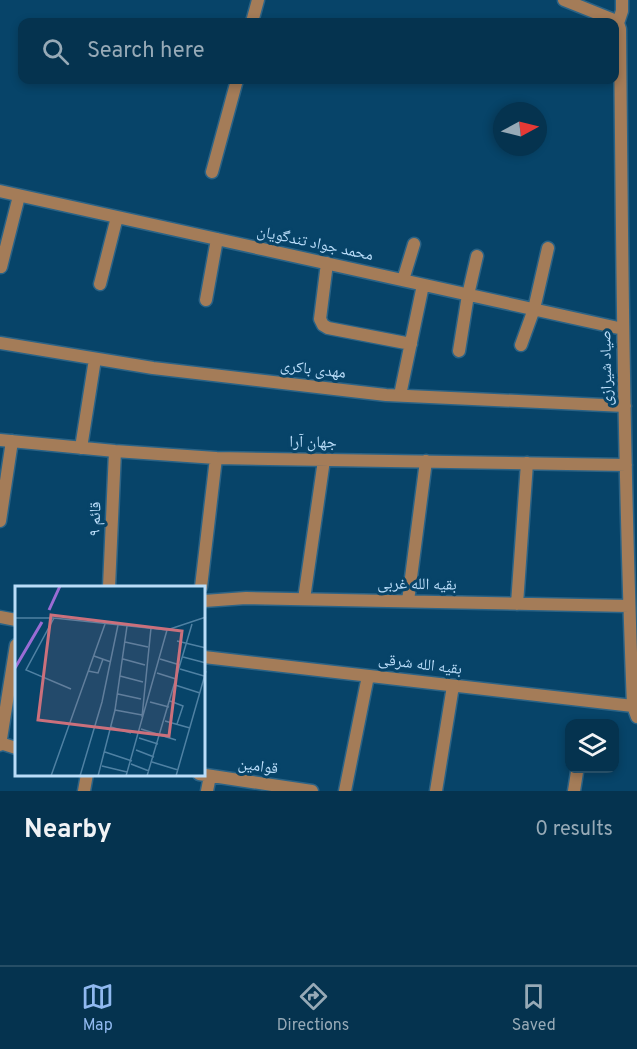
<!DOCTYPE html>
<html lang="en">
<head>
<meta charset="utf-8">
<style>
	body { margin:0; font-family:Overpass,"Noto Naskh Arabic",sans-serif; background:#0e3b56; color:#f1f3f6 }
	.controls { position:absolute; right:18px; bottom:18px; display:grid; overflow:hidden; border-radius:12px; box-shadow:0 3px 9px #0003 }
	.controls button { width:54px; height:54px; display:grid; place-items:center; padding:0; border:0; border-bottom:2px solid #264e66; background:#05334f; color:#f1f3f6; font:30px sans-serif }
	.compass { position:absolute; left:493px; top:102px; width:54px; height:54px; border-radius:50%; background:#05334f; box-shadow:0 3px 9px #0003; rotate:83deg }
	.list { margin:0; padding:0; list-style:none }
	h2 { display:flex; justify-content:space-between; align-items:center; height:78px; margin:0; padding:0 24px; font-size:26px }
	h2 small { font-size:20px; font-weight:400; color:#97aab7 }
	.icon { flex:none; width:33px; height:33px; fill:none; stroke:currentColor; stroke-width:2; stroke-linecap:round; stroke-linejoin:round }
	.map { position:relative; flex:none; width:637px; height:791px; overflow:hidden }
	.search { position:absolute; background:#05334f; box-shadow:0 3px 9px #0003; left:18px; right:18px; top:18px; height:66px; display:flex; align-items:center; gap:15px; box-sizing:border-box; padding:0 21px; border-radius:12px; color:#97aab7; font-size:22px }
	.sheet { height:174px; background:#05334f }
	nav { display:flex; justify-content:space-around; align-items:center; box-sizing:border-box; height:84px; border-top:2px solid #264e66; background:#05334f; font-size:16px; color:#97aab7 }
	nav a { display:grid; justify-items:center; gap:3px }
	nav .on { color:#90b9f0 }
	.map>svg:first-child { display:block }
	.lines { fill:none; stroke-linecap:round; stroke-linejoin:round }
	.street-casing { stroke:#2b6386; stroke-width:15 }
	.street { stroke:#a47c58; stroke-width:12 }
	.labels { text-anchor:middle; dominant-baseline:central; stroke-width:6; stroke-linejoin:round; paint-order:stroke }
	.street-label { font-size:16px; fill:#baddf9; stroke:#074469 }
	.inset-river { fill:none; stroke:#9a6cd4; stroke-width:3 }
	.inset-road { fill:none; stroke:#4f81a3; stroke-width:1.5 }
	.view { fill:#cb707c; fill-opacity:0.15; stroke:#cb707c; stroke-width:3 }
	.inset-edge { fill:none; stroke:#baddf9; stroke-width:3 }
</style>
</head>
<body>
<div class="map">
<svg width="637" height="791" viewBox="0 0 637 791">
	<rect width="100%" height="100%" fill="#074469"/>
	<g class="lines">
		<!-- street casing -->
		<g class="street-casing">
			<path id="street" d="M 564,0 L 614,20 L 618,23 L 620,29 C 622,255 624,481 633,706 L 637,717
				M 252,22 L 258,0
				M 618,23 L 622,11 L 622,0
				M 212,172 L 237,80
				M 0,191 L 623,329
				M 327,263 L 320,319 L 323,325 L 328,328 L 411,344
				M 1,267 L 19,196
				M 403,280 L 414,244
				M 100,284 L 117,217
				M 206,300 L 217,239
				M 0,343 L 153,368 L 386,395 L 625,406
				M 521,345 L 534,309 L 548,248
				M 459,351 L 468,295 L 477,256
				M 400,395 L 423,285
				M 0,440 L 115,451 L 216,458 L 626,465
				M 81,448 L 95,359
				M 0,521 L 12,441
				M 109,587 L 115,451
				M 201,587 L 216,458
				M 304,599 L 324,460
				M 204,601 L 246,598 L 629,606
				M 408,601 L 426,461
				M 517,604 L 527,463
				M 0,617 L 16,620
				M 204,657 L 633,706
				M 0,743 L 16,748
				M 0,745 L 16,645
				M 199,774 L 312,791
				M 84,791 L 87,774
				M 207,791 L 210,776
				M 345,791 L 368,676
				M 436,791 L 453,686
				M 574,791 L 577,772"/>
		</g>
		<!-- street -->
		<use href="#street" class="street"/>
	</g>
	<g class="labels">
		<!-- street labels -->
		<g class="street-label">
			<text transform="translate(315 244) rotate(12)">محمد جواد تندگویان</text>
			<text transform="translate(607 368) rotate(-91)">صیاد شیرازی</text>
			<text transform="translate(313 370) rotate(7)">مهدی باکری</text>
			<text transform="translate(313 443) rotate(1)">جهان آرا</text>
			<text transform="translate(96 519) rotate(-88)">قائم ۹</text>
			<text transform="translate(417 585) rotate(1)">بقیه الله غربی</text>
			<text transform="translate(420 665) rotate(7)">بقیه الله شرقی</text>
			<text transform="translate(258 767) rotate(8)">قوامین</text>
		</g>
	</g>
	<!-- overview -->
	<g transform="translate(15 586)">
		<rect width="190" height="190" fill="#074469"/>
		<path class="inset-river" d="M 34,24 L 45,0M 0,82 L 27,36"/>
		<path class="inset-road" d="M 0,32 L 39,32M 162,55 L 191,62M 110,56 L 133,61M 79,70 L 96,76M 168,71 L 191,77M 108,73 L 130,79M 145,73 L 165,79M 165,83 L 189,90M 73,85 L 83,87 L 88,73M 142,87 L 161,93M 105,90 L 128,96M 160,99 L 185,107M 56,103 L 11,84 L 39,32 L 152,44 L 191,31M 103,108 L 126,113M 155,115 L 168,120 L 162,138M 135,116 L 154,121M 100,124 L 127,129M 127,131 L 136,42M 150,135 L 175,142M 96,141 L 116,147M 126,143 L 161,154M 124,152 L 143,158M 121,164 L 139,171M 90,166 L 117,175M 137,176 L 163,184M 116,178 L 134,185M 87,180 L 112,186M 36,190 L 90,38M 65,190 L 87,116 L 103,39M 83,190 L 100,124 L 112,40M 111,190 L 152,44M 132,190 L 177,38M 161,190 L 191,85"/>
		<path class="view" d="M 36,29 L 167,45 L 154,150 L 23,134 Z"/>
		<rect width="190" height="190" class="inset-edge"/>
	</g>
</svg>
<div class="controls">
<button><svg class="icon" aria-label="layers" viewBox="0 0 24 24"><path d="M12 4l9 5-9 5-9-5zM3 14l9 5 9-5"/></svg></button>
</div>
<svg class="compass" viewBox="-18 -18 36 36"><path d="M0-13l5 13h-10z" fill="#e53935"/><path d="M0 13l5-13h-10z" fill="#97aab7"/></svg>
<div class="search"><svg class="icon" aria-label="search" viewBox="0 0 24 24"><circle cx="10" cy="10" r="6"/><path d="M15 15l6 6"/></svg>Search here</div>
</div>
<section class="sheet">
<h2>Nearby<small>0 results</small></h2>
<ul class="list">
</ul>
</section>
<nav>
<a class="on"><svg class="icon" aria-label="map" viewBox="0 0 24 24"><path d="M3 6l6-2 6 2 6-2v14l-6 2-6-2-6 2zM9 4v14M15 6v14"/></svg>Map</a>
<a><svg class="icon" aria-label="directions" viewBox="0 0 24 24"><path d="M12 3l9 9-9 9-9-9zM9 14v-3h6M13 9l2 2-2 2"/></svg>Directions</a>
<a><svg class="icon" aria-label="saved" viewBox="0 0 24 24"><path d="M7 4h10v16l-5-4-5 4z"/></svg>Saved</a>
</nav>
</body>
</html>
